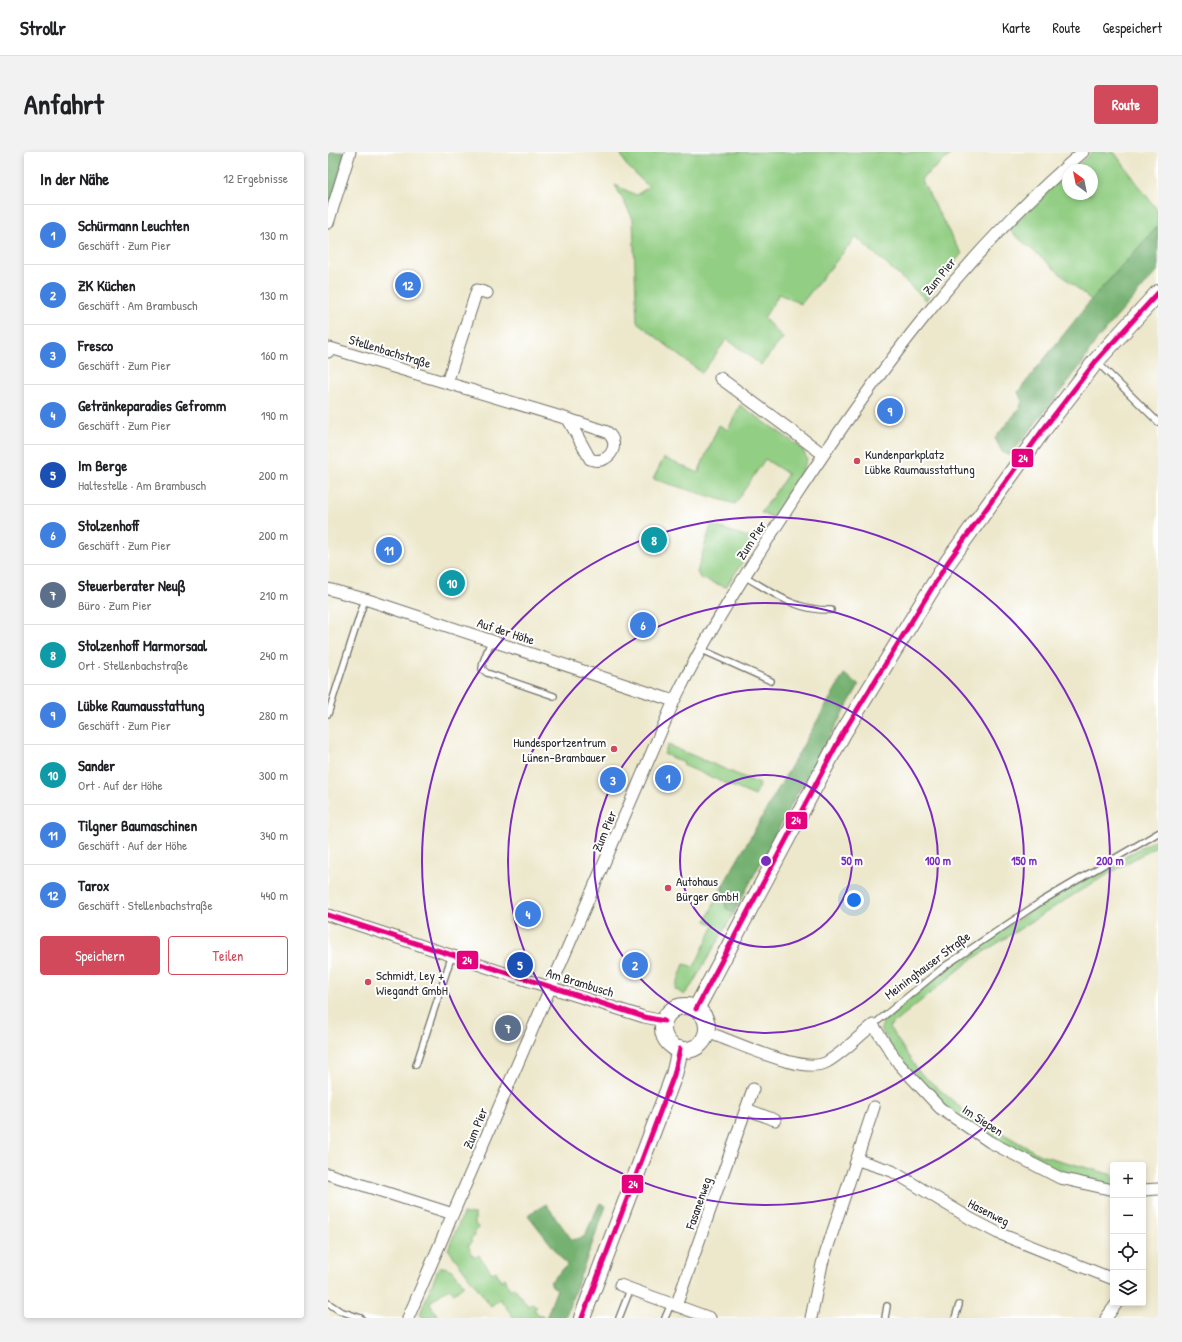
<!DOCTYPE html>
<html lang="de">
<head>
<meta charset="utf-8">
<style>
	body { margin:0; font-family:"Patrick Hand",sans-serif; background:#f2f2f2; color:#202124 }
	.controls { position:absolute; right:12px; bottom:12px; display:grid; overflow:hidden; border-radius:4px; box-shadow:0 2px 6px #0003 }
	.controls button { width:36px; height:36px; display:grid; place-items:center; padding:0; border:0; border-bottom:1px solid #e0e0e0; background:#fff; color:#202124; font:20px sans-serif }
	.compass { position:absolute; left:734px; top:12px; width:36px; height:36px; border-radius:50%; background:#fff; box-shadow:0 2px 6px #0003; rotate:327deg }
	.you { position:absolute; left:526px; top:748px; width:14px; height:14px; margin:-10px; border:3px solid #fff; border-radius:50%; background:#1a73e8; box-shadow:0 0 0 6px #1a73e833 }
	.badge { display:grid; place-items:center; width:26px; height:26px; border-radius:50%; background:#d1495b; color:#fff; font-size:13px; font-weight:700 }
	.pin { position:absolute; translate:-50% -50%; border:2px solid #fff; box-shadow:0 1px 4px #0006 }
	.list { margin:0; padding:0; list-style:none }
	h2 { display:flex; justify-content:space-between; align-items:center; height:52px; margin:0; padding:0 16px; font-size:17px }
	h2 small { font-size:13px; font-weight:400; color:#757577 }
	.list li { display:grid; grid-template-columns:26px 1fr auto; gap:12px; align-items:center; box-sizing:border-box; height:60px; padding:0 16px; border-top:1px solid #e0e0e0 }
	.list b { display:block; font-size:15px; white-space:nowrap }
	.list p { margin:0; font-size:13px; white-space:nowrap; color:#757577 }
	.list em { font-size:13px; font-style:normal; color:#757577 }
	.actions { display:flex; gap:8px; padding:12px 16px }
	.actions a { flex:1; padding:9px 0; border:1px solid #d1495b; border-radius:4px; text-align:center; font-size:14px; color:#d1495b }
	.actions .main { background:#d1495b; color:#fff }
	.icon { flex:none; width:22px; height:22px; fill:none; stroke:currentColor; stroke-width:2; stroke-linecap:round; stroke-linejoin:round }
	.map { position:relative; flex:none; width:830px; height:1166px; overflow:hidden; border-radius:4px }
	header { display:flex; align-items:center; gap:24px; box-sizing:border-box; height:56px; padding:0 20px; background:#fff; border-bottom:1px solid #e0e0e0 }
	header strong { font-size:19px }
	nav { display:flex; gap:22px; margin-inline-start:auto; font-size:14px }
	.intro { display:flex; align-items:center; justify-content:space-between; box-sizing:border-box; height:96px; padding:0 24px }
	h1 { margin:0; font-size:28px }
	.button { padding:10px 18px; border-radius:4px; background:#d1495b; color:#fff; font-size:14px; font-weight:700 }
	main { display:flex; gap:24px; padding:0 24px }
	aside { flex:1; background:#fff; border-radius:4px; box-shadow:0 2px 6px #0003 }
	.map>svg:first-child { display:block }
	.green { fill:#92ce83; stroke:#5e7c57 }
	.forest { fill:#75b171; stroke:#506e4e }
	.lines { fill:none; stroke-linecap:round; stroke-linejoin:round }
	.lane-casing { stroke:#6f6d63; stroke-width:8 }
	.street-casing { stroke:#6f6d63; stroke-width:13 }
	.secondary-casing { stroke:#6f6d63; stroke-width:18 }
	.lane { stroke:#fff; stroke-width:5.5 }
	.street { stroke:#fff; stroke-width:11 }
	.secondary { stroke:#fff; stroke-width:16 }
	.bus-1-casing { stroke:#fff; stroke-width:8 }
	.bus-1 { stroke:#e5007d; stroke-width:5 }
	.ring { fill:none; stroke:#7b2cbf; stroke-width:2 }
	.poi-dot { fill:#d1495b; stroke:#fff; stroke-width:1.5 }
	.labels { text-anchor:middle; dominant-baseline:central; stroke-width:4; stroke-linejoin:round; paint-order:stroke }
	.street-label { font-size:13px; fill:#2b2b2b; stroke:#fff }
	.poi-label { font-size:13px; fill:#2b2b2b; stroke:#fff; text-anchor:start }
	.centre { fill:#7b2cbf; stroke:#fff; stroke-width:2 }
	.ring-label { font-size:12px; text-anchor:middle; font-weight:bold; fill:#7b2cbf; stroke:#fff; stroke-width:4; stroke-linejoin:round; paint-order:stroke }
	.line-badge { stroke:#fff; stroke-width:1.5 }
	.badge-label { font-size:11px; text-anchor:middle; font-weight:bold; fill:#fff }
</style>
</head>
<body>
<header>
<strong>Strollr</strong>
<nav><a>Karte</a><a>Route</a><a>Gespeichert</a></nav>
</header>
<div class="intro"><h1>Anfahrt</h1><a class="button">Route</a></div>
<main>
<aside>
<h2>In der Nähe<small>12 Ergebnisse</small></h2>
<ul class="list">
<li><span class="badge" style="background:#3f7fe0">1</span><div><b>Schürmann Leuchten</b><p>Geschäft · Zum Pier</p></div><em>130 m</em></li>
<li><span class="badge" style="background:#3f7fe0">2</span><div><b>ZK Küchen</b><p>Geschäft · Am Brambusch</p></div><em>130 m</em></li>
<li><span class="badge" style="background:#3f7fe0">3</span><div><b>Fresco</b><p>Geschäft · Zum Pier</p></div><em>160 m</em></li>
<li><span class="badge" style="background:#3f7fe0">4</span><div><b>Getränkeparadies Gefromm</b><p>Geschäft · Zum Pier</p></div><em>190 m</em></li>
<li><span class="badge" style="background:#1a4fb4">5</span><div><b>Im Berge</b><p>Haltestelle · Am Brambusch</p></div><em>200 m</em></li>
<li><span class="badge" style="background:#3f7fe0">6</span><div><b>Stolzenhoff</b><p>Geschäft · Zum Pier</p></div><em>200 m</em></li>
<li><span class="badge" style="background:#5c6f8a">7</span><div><b>Steuerberater Neuß</b><p>Büro · Zum Pier</p></div><em>210 m</em></li>
<li><span class="badge" style="background:#0f9aa8">8</span><div><b>Stolzenhoff Marmorsaal</b><p>Ort · Stellenbachstraße</p></div><em>240 m</em></li>
<li><span class="badge" style="background:#3f7fe0">9</span><div><b>Lübke Raumausstattung</b><p>Geschäft · Zum Pier</p></div><em>280 m</em></li>
<li><span class="badge" style="background:#0f9aa8">10</span><div><b>Sander</b><p>Ort · Auf der Höhe</p></div><em>300 m</em></li>
<li><span class="badge" style="background:#3f7fe0">11</span><div><b>Tilgner Baumaschinen</b><p>Geschäft · Auf der Höhe</p></div><em>340 m</em></li>
<li><span class="badge" style="background:#3f7fe0">12</span><div><b>Tarox</b><p>Geschäft · Stellenbachstraße</p></div><em>440 m</em></li>
</ul>
<div class="actions"><a class="main">Speichern</a><a>Teilen</a></div>
</aside>
<div class="map">
<svg width="830" height="1166" viewBox="0 0 830 1166">
	<rect width="100%" height="100%" fill="#fff"/>
	<filter id="ink" filterUnits="userSpaceOnUse"><feTurbulence type="fractalNoise" baseFrequency=".025" numOctaves="2"/><feDisplacementMap in="SourceGraphic" scale="8" xChannelSelector="R" yChannelSelector="G"/><feConvolveMatrix kernelMatrix="1 2 1 2 8 2 1 2 1" color-interpolation-filters="sRGB"/></filter>
	<filter id="wash" filterUnits="userSpaceOnUse"><feTurbulence type="fractalNoise" baseFrequency=".012" numOctaves="4" result="noise"/><feDisplacementMap in="SourceGraphic" scale="16" xChannelSelector="R" yChannelSelector="G"/><feGaussianBlur stdDeviation="0.9" result="paint"/><feColorMatrix in="noise" values="0 0 0 0 0 0 0 0 0 0 0 0 0 0 0 0 0 1.4 0 .05"/><feComposite in="paint" operator="in"/></filter>
	<g filter="url(#wash)">
		<rect width="100%" height="100%" fill="#ede8cc"/>
		<!-- green -->
		<path class="green" d="M 292,0 L 626,0 L 593,27 L 628,93 L 634,101 L 598,148 L 528,85 L 473,152 L 451,142 L 436,166 L 455,186 L 433,213 L 399,187 L 374,221 L 309,170 L 305,67 L 287,33 L 308,43 L 321,35 L 298,13 Z
			M 765,0 L 786,0 L 830,59 L 830,74 L 763,148 L 681,78 L 722,36 L 740,21 L 740,42 L 764,42 L 764,18 L 744,18 Z
			M 412,253 L 474,296 L 479,307 L 475,317 L 445,365 L 433,361 L 460,322 L 437,307 L 407,352 L 325,327 L 336,306 L 371,321 L 372,316 L 391,273 L 400,278 Z
			M 383,373 L 429,388 L 398,435 L 372,426 L 369,420 Z
			M 340,593 L 432,632 L 427,644 L 355,613 L 356,611 L 336,602 Z
			M 830,686 L 830,693 L 750,740 L 643,808 L 561,875 L 591,920 L 638,960 L 712,1003 L 785,1023 L 785,1034 L 731,1021 L 663,988 L 614,952 L 576,914 L 553,877 L 556,867 L 645,797 L 722,747 Z
			M 395,733 L 398,756 L 406,761 L 364,833 L 356,843 L 347,837 L 356,812 L 366,815 L 386,773 L 378,769 Z
			M 135,1062 L 147,1062 L 147,1072 L 151,1076 L 145,1081 L 147,1084 L 142,1087 L 144,1090 L 140,1093 L 146,1106 L 151,1103 L 164,1121 L 168,1119 L 173,1129 L 177,1126 L 182,1138 L 186,1135 L 200,1154 L 205,1151 L 209,1155 L 206,1157 L 210,1162 L 218,1166 L 186,1166 L 172,1147 L 163,1154 L 120,1097 Z
			M 111,1115 C 125,1114 129,1124 136,1133 L 126,1141 L 121,1136 L 101,1151 L 110,1164 L 107,1166 L 95,1166 L 92,1162 Z"/>
		<!-- forest -->
		<path class="forest" d="M 0,0 L 17,0 L 0,66 Z
			M 830,74 L 830,118 L 767,190 L 754,212 L 682,304 L 674,300 L 667,286 L 691,257 L 694,250 L 690,240 L 763,148 Z
			M 516,522 L 531,533 L 470,640 L 406,761 L 398,756 L 395,733 Z
			M 272,1051 L 278,1054 L 237,1166 L 218,1166 L 229,1137 L 224,1134 L 222,1130 L 239,1113 L 200,1063 L 218,1052 L 244,1088 L 256,1085 Z"/>
	</g>
	<g filter="url(#ink)">
		<g class="lines">
			<!-- lane casing -->
			<g class="lane-casing">
				<path id="lane" d="M 769,210 L 830,270
					M 416,424 C 446,441 467,459 503,458
					M 163,489 L 155,510 L 154,517 L 159,521 L 226,544
					M 372,497 L 443,529
					M 0,562 L 37,447
					M 545,873 L 617,814 L 714,749 L 830,681
					M 88,913 L 124,803
					M 0,1151 L 12,1159 L 33,1166
					M 291,1166 L 302,1138
					M 337,1166 L 343,1152
					M 557,1166 L 559,1154
					M 627,1166 L 631,1153"/>
			</g>
			<!-- street casing -->
			<g class="street-casing">
				<path id="street" d="M 0,71 L 22,0
					M 0,200 L 2,196 L 240,267 L 262,307 C 279,314 295,294 279,280 L 240,267
					M 392,226 L 495,302
					M 119,231 L 149,138 L 159,141
					M 0,437 L 37,447 L 346,549
					M 0,763 L 189,825 L 316,865 L 336,869
					M 378,880 C 405,888 475,924 499,910 C 515,901 531,884 545,873 L 571,912 L 612,956 L 662,990 L 732,1026 L 785,1038
					M 418,957 L 447,968
					M 530,1008 L 564,1019 L 643,1067 L 670,1081 L 785,1127
					M 0,1022 L 125,1062
					M 815,1038 L 830,1037
					M 292,1133 L 382,1166
					M 348,1154 L 425,937
					M 80,1166 L 346,549 C 380,479 422,415 464,350 C 548,222 638,99 755,0
					M 483,1166 L 494,1112 L 546,955
					M 778,1166 L 789,1151"/>
			</g>
			<!-- secondary casing -->
			<g class="secondary-casing">
				<path id="secondary" d="M335 876a22 22 0 1 1 44 0a22 22 0 1 1-44 0Z
					M 368,857 L 515,581 L 620,410 L 714,279 L 768,209 L 830,141
					M 254,1166 L 346,923 L 352,897"/>
			</g>
			<!-- lane -->
			<use href="#lane" class="lane"/>
			<!-- street -->
			<use href="#street" class="street"/>
			<!-- secondary -->
			<use href="#secondary" class="secondary"/>
			<!-- bus-1 casing -->
			<g class="bus-1-casing">
				<path id="bus-1" d="M 0,763 L 316,865 L 336,869
					M 368,857 L 515,581 L 620,410 L 714,279 L 768,209 L 830,141
					M 254,1166 L 346,923 L 352,897"/>
			</g>
			<!-- bus-1 -->
			<use href="#bus-1" class="bus-1"/>
		</g>
	</g>
	<!-- distance rings -->
	<g class="ring">
		<circle cx="438" cy="709" r="86"/>
		<circle cx="438" cy="709" r="172"/>
		<circle cx="438" cy="709" r="258"/>
		<circle cx="438" cy="709" r="344"/>
	</g>
	<!-- markers -->
	<g class="poi-dot">
		<circle cx="529" cy="309" r="4"/>
		<circle cx="286" cy="597" r="4"/>
		<circle cx="340" cy="736" r="4"/>
		<circle cx="40" cy="830" r="4"/>
	</g>
	<g class="labels">
		<!-- street labels -->
		<g class="street-label">
			<text transform="translate(611 124) rotate(-51)">Zum Pier</text>
			<text transform="translate(62 199) rotate(17)">Stellenbachstraße</text>
			<text transform="translate(423 388) rotate(-57)">Zum Pier</text>
			<text transform="translate(178 479) rotate(18)">Auf der Höhe</text>
			<text transform="translate(276 679) rotate(-67)">Zum Pier</text>
			<text transform="translate(599 813) rotate(-37)">Meininghauser Straße</text>
			<text transform="translate(252 830) rotate(17)">Am Brambusch</text>
			<text transform="translate(655 968) rotate(33)">Im Siepen</text>
			<text transform="translate(147 976) rotate(-67)">Zum Pier</text>
			<text transform="translate(370 1051) rotate(-71)">Fasanenweg</text>
			<text transform="translate(661 1060) rotate(27)">Hasenweg</text>
		</g>
		<!-- poi labels -->
		<g class="poi-label">
			<text x="537" y="302">Kundenparkplatz<tspan x="537" dy="15">Lübke Raumausstattung</tspan></text>
			<text x="278" y="590" text-anchor="end">Hundesportzentrum<tspan x="278" dy="15">Lünen-Brambauer</tspan></text>
			<text x="348" y="729">Autohaus<tspan x="348" dy="15">Bürger GmbH</tspan></text>
			<text x="48" y="823">Schmidt, Ley +<tspan x="48" dy="15">Wiegandt GmbH</tspan></text>
		</g>
	</g>
	<circle cx="438" cy="709" r="6" class="centre"/>
	<g class="ring-label">
		<text x="524" y="713">50 m</text>
		<text x="610" y="713">100 m</text>
		<text x="696" y="713">150 m</text>
		<text x="782" y="713">200 m</text>
	</g>
	<g class="line-badge">
		<rect x="683" y="296" width="23" height="20" rx="4" fill="#e5007d"/>
		<rect x="457" y="659" width="23" height="19" rx="4" fill="#e5007d"/>
		<rect x="128" y="798" width="23" height="20" rx="4" fill="#e5007d"/>
		<rect x="293" y="1022" width="23" height="20" rx="4" fill="#e5007d"/>
	</g>
	<g class="badge-label">
		<text x="695" y="310">24</text>
		<text x="468" y="672">24</text>
		<text x="139" y="812">24</text>
		<text x="305" y="1036">24</text>
	</g>
</svg>
<div class="controls">
<button>+</button>
<button>−</button>
<button><svg class="icon" aria-label="locate" viewBox="0 0 24 24"><circle cx="12" cy="12" r="6"/><path d="M12 2v4M12 18v4M2 12h4M18 12h4"/></svg></button>
<button><svg class="icon" aria-label="layers" viewBox="0 0 24 24"><path d="M12 4l9 5-9 5-9-5zM3 14l9 5 9-5"/></svg></button>
</div>
<svg class="compass" viewBox="-18 -18 36 36"><path d="M0-13l5 13h-10z" fill="#e53935"/><path d="M0 13l5-13h-10z" fill="#757577"/></svg>
<div class="you"></div>
<div class="pin badge" style="left:340px;top:626px;background:#3f7fe0">1</div>
<div class="pin badge" style="left:307px;top:813px;background:#3f7fe0">2</div>
<div class="pin badge" style="left:285px;top:628px;background:#3f7fe0">3</div>
<div class="pin badge" style="left:200px;top:762px;background:#3f7fe0">4</div>
<div class="pin badge" style="left:192px;top:813px;background:#1a4fb4">5</div>
<div class="pin badge" style="left:315px;top:473px;background:#3f7fe0">6</div>
<div class="pin badge" style="left:180px;top:876px;background:#5c6f8a">7</div>
<div class="pin badge" style="left:326px;top:388px;background:#0f9aa8">8</div>
<div class="pin badge" style="left:562px;top:259px;background:#3f7fe0">9</div>
<div class="pin badge" style="left:124px;top:431px;background:#0f9aa8">10</div>
<div class="pin badge" style="left:61px;top:398px;background:#3f7fe0">11</div>
<div class="pin badge" style="left:80px;top:133px;background:#3f7fe0">12</div>
</div>
</main>
</body>
</html>
